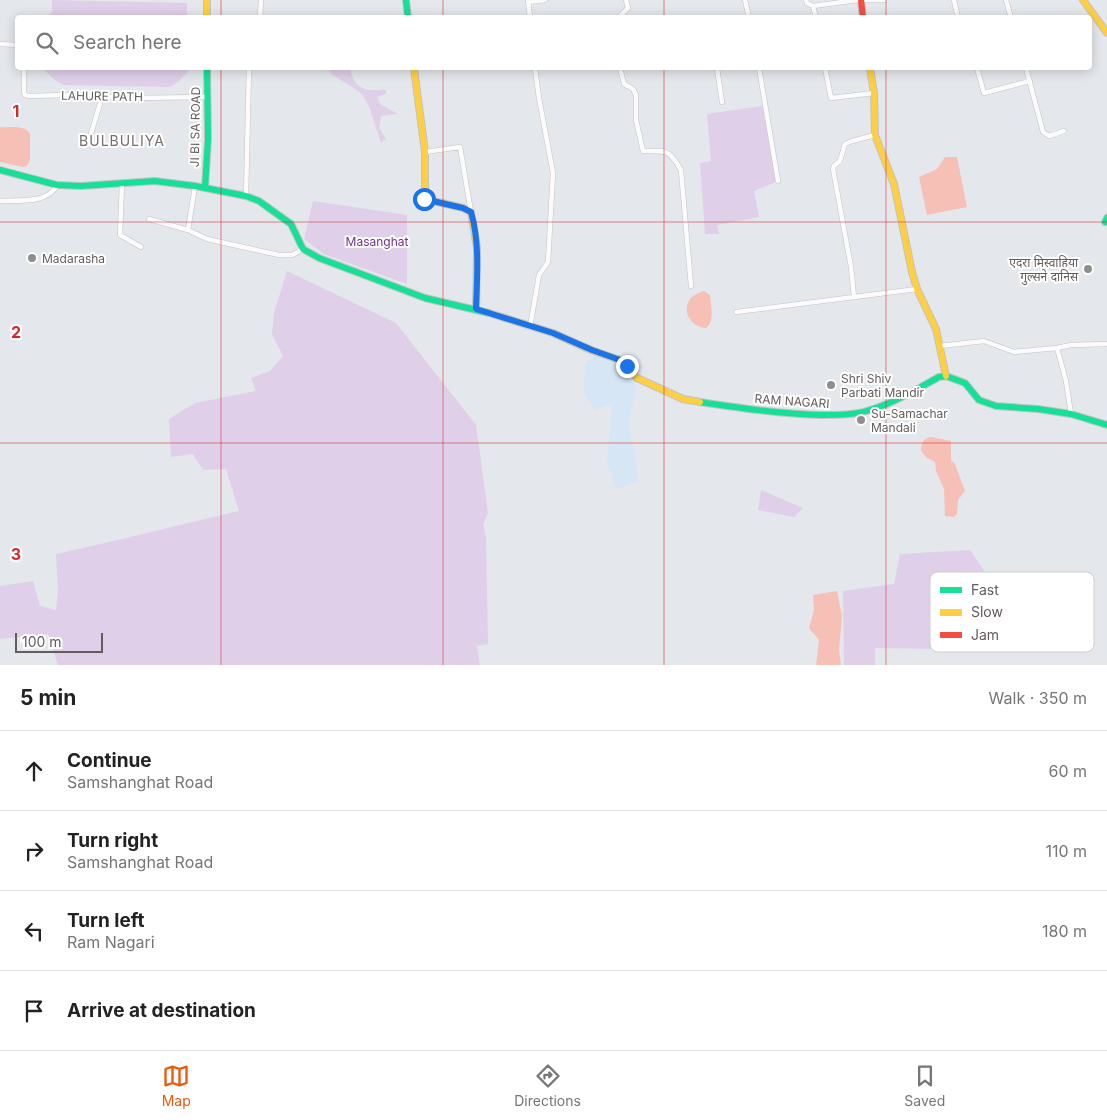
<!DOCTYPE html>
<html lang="en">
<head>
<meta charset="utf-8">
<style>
	body { margin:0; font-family:Inter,"Noto Sans Devanagari",sans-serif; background:#f6f6f6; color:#222 }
	.scale { position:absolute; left:15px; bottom:12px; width:88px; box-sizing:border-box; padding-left:5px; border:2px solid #635c5a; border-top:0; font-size:14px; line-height:18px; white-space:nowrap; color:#635c5a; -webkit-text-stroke:4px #fff; paint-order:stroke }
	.stop { position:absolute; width:15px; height:15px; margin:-11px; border:4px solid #1a73e8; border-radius:50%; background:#fff }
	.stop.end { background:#1a73e8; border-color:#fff; box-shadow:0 1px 5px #0008 }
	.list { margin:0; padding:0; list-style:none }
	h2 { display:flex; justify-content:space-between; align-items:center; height:65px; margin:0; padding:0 20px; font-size:21px }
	h2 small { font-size:16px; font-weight:400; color:#767676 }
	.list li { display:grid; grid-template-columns:32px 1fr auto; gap:15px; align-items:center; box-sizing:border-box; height:80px; padding:0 20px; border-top:1px solid #e0e0e0 }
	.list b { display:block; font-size:19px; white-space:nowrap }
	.list p { margin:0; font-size:16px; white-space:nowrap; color:#767676 }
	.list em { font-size:16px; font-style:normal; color:#767676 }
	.icon { flex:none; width:28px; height:28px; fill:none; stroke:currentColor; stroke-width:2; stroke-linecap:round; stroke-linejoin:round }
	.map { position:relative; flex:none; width:1107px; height:665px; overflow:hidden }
	.search { position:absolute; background:#fff; box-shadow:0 2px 12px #0003; left:15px; right:15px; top:15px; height:55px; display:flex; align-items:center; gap:12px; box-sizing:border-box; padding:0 18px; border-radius:5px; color:#767676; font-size:19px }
	.sheet { height:385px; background:#fff }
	nav { display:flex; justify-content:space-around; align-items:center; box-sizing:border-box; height:70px; border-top:1px solid #e0e0e0; background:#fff; font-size:14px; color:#767676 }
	nav a { display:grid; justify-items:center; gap:2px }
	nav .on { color:#ea580c }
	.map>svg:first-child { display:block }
	.green { fill:#dfcfe9 }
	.sand { fill:#d7e6f5 }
	.water { fill:#f7c0b6 }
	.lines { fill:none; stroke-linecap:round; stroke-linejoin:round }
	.street-casing { stroke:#c4c3c5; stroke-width:5.5 }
	.fast-casing { stroke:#c4c3c4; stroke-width:8 }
	.slow-casing { stroke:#c4c3c4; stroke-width:8 }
	.jam-casing { stroke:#c4c3c4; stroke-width:8 }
	.street { stroke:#fbfbfc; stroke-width:4.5 }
	.fast { stroke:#16e098; stroke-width:6 }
	.slow { stroke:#ffcf43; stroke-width:6 }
	.jam { stroke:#f24e42; stroke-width:6 }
	.route { stroke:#1a73e8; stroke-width:6 }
	.grid { fill:none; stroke:#d62828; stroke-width:1; stroke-opacity:0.55 }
	.poi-dot { fill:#908d8d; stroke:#fff; stroke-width:2 }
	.labels { text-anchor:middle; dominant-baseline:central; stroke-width:4; stroke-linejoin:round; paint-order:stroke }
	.street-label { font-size:12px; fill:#635c5a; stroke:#fff }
	.park-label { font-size:12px; fill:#772f8d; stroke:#fff }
	.poi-label { font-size:12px; fill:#635c5a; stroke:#fff; text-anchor:start }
	.neighbourhood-label { font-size:14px; letter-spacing:1px; fill:#756d6a; stroke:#fff }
	.key { fill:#fff; stroke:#d0cece; stroke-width:1 }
	.key-label { font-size:14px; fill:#635c5a }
	.grid-label { font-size:16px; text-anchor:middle; font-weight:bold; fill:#d62828; stroke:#fff; stroke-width:4; stroke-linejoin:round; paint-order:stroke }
</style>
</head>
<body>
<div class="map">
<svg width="1107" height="665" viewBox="0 0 1107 665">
	<rect width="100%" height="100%" fill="#e4e7eb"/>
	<!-- green -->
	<path class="green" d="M 52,0 L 187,3 L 187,15 L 189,17 L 46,17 L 52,12 Z
		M 42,68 L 191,68 L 179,81 L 170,87 L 64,85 L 55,80 Z
		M 327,68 L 350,68 C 352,79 357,88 369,90 C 375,91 380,89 386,90 L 386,94 L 377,97 L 381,105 L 398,114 L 381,116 L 379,128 L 386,139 L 381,143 L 369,106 L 361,93 L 330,73 Z
		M 762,106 L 778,181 L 754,191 L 759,217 L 717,225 L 719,234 L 705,234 L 700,163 L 711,161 L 707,114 Z
		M 313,201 L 407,215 L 407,284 L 324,254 L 304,239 Z
		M 287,271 L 396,323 L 476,425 L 488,513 L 483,525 L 486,538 L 488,644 L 477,646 L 480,665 L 58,665 L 48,634 L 0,639 L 0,586 L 33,581 L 40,606 L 56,610 L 58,591 L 56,554 C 117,541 178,525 239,511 L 226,469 L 203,470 L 193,454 L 171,457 L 169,419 L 195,403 L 256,391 L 251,378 L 270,371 L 283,356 L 272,334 L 274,313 Z
		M 761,490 L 803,508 L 794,517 L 758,510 Z
		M 970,550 L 987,575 L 957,622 L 936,623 L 936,649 L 875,648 L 875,665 L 844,665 L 843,591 L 894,584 L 900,554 Z"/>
	<!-- sand -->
	<path class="sand" d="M 596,355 L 624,364 L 621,367 L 636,384 L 629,423 L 639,481 L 616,489 L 607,461 L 612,404 L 595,410 L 584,392 L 585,364 Z"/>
	<!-- water -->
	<path class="water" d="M 0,127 C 10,128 24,124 30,134 L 30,160 L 27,166 L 23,167 L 0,162 Z
		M 945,157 L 957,157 L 967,207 L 927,215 L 919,177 L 937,169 Z
		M 704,291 L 710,295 C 711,306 715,321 706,328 C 692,328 681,312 690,299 C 693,295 699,293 704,291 Z
		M 931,437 L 951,441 L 951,460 L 955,464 L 965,491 L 958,500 L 957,514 L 954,517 L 945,516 L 944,489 L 936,471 L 935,462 L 927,458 L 921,451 C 921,444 923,438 931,437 Z
		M 837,591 L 842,616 L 839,650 L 841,665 L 816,665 L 819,640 L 809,628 L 814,610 L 813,595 Z"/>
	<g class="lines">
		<!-- street casing -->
		<g class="street-casing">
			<path id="street" d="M 528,0 L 530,18
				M 745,0 L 749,18
				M 806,0 L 807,3 L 813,6 L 816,18
				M 865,0 L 884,0
				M 954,0 L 958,18
				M 1006,0 L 1011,18
				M 528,2 L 545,0
				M 813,6 L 857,0
				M 260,18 L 261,0
				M 618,18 L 628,8 L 626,0
				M 0,44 L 18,45
				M 24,68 L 24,92 L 25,95 L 29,96 L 66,95 L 134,98 L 207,97
				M 620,68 L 624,84 L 633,89 L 636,95 L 636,120 L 643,151 C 666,151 668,148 681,170 L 691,286
				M 717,68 L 722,102
				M 759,68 L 778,181
				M 825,68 L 831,98 L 874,93
				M 977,68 L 984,93 L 1030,81
				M 1026,68 L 1043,132 L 1049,136 L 1064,131
				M 875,135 L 852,141 L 845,144 L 840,161 L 834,166 L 833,169 L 851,267 L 854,297 L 917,289
				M 90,137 L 102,97
				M 425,152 L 460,147 L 471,212
				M 122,183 L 120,235 L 141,247
				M 246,196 L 249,68
				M 0,201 C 18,200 48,204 57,185
				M 149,219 L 188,230 L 195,186
				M 188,230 L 207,239 L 279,255 L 292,255 L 303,249
				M 736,312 L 854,297
				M 530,327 L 539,275 L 548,262 L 553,173 L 539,98 L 535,68
				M 940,346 L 984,341 L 1014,352 L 1057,348 L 1071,345 L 1107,344
				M 1057,348 L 1066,381 L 1071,414"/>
		</g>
		<!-- fast casing -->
		<g class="fast-casing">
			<path id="fast" d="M 406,0 L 408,18
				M 0,170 L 57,185 L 81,186 L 155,181 L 195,186 L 246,196 L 259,201 L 291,224 L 303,249 L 319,258 L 425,298 L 489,313
				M 205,188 L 208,139 L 207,68
				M 1105,222 L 1107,218
				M 700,402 C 740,408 781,414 821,415 C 838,415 855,415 870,410 C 894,403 917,389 939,377 L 946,376 L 965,383 L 979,400 L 996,406 L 1038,409 L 1071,414 L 1107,425"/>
		</g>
		<!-- slow casing -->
		<g class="slow-casing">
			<path id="slow" d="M 207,0 L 207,18
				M 1083,0 L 1107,33
				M 414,68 L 425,152 L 425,199 L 463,208 L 471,212 L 477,248 L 476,309
				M 870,68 L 874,93 L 875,135 L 894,184 L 912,272 L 917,289 L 936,329 L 946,376
				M 489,313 L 553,333 L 591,350 L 620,360 L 637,378 L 683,399 L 700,402"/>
		</g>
		<!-- jam casing -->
		<g class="jam-casing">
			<path id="jam" d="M 861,0 L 863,18"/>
		</g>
		<!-- street -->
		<use href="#street" class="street"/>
		<!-- fast -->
		<use href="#fast" class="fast"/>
		<!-- slow -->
		<use href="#slow" class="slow"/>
		<!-- jam -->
		<use href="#jam" class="jam"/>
	</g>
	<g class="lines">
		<!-- route -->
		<path class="route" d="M 424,199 L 463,208 L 471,212 C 480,243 477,277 476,309 L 553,333 L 592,350 L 620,360 L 627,366"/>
	</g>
	<!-- grid -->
	<path class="grid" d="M 221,0 L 221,18M 443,0 L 443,18M 664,0 L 664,18M 886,0 L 886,18M 221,68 L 221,665M 443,68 L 443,665M 664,68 L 664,665M 886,68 L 886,665M 0,222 L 1107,222M 0,443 L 1107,443"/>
	<!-- markers -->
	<g class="poi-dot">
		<circle cx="32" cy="258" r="5"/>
		<circle cx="1088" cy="269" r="5"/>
		<circle cx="831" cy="385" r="5"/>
		<circle cx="861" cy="420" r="5"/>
	</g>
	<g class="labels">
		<!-- street labels -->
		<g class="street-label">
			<text transform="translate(102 96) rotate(1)">LAHURE PATH</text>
			<text transform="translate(195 127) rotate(-89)">JI BI SA ROAD</text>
			<text transform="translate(792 401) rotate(4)">RAM NAGARI</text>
		</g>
		<!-- park labels -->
		<g class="park-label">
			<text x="377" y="241">Masanghat</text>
		</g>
		<!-- poi labels -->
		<g class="poi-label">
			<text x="42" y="258">Madarasha</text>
			<text x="1078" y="262" text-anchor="end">एदरा मिस्वाहिया<tspan x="1078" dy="14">गुल्सने दानिस</tspan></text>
			<text x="841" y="378">Shri Shiv<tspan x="841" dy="14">Parbati Mandir</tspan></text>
			<text x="871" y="413">Su-Samachar<tspan x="871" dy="14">Mandali</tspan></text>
		</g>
		<!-- neighbourhood labels -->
		<g class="neighbourhood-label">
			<text x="122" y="140">BULBULIYA</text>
		</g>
	</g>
	<!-- legend -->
	<rect x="930" y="572" width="164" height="80" rx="8" class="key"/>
	<rect x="940" y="587" width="22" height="6" fill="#16e098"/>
	<rect x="940" y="609" width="22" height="7" fill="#ffcf43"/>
	<rect x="940" y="632" width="22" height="6" fill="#f24e42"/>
	<g class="key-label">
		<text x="971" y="595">Fast</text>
		<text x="971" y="617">Slow</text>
		<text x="971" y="640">Jam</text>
	</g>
	<g class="grid-label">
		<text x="16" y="117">1</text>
		<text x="16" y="338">2</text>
		<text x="16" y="560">3</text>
	</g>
</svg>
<div class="scale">100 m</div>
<div class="stop" style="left:424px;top:199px"></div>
<div class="stop end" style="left:627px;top:366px"></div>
<div class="search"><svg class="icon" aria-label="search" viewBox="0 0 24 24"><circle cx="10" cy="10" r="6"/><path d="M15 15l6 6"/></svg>Search here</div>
</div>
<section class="sheet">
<h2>5 min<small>Walk · 350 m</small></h2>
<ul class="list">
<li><svg class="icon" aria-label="ahead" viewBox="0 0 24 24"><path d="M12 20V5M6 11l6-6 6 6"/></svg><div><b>Continue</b><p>Samshanghat Road</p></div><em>60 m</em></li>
<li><svg class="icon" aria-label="right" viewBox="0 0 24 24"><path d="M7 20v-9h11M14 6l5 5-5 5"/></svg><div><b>Turn right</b><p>Samshanghat Road</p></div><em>110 m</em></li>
<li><svg class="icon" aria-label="left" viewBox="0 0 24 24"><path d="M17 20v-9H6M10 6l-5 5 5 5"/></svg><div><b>Turn left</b><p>Ram Nagari</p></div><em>180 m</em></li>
<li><svg class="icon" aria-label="arrive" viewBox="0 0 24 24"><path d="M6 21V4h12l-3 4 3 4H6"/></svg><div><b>Arrive at destination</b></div></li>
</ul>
</section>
<nav>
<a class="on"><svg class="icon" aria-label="map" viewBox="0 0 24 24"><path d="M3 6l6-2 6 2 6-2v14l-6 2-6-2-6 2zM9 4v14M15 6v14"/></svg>Map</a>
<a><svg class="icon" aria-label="directions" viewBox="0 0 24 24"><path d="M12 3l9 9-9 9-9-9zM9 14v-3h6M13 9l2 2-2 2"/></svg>Directions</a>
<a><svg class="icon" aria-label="saved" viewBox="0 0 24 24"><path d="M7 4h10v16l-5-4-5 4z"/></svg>Saved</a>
</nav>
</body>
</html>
